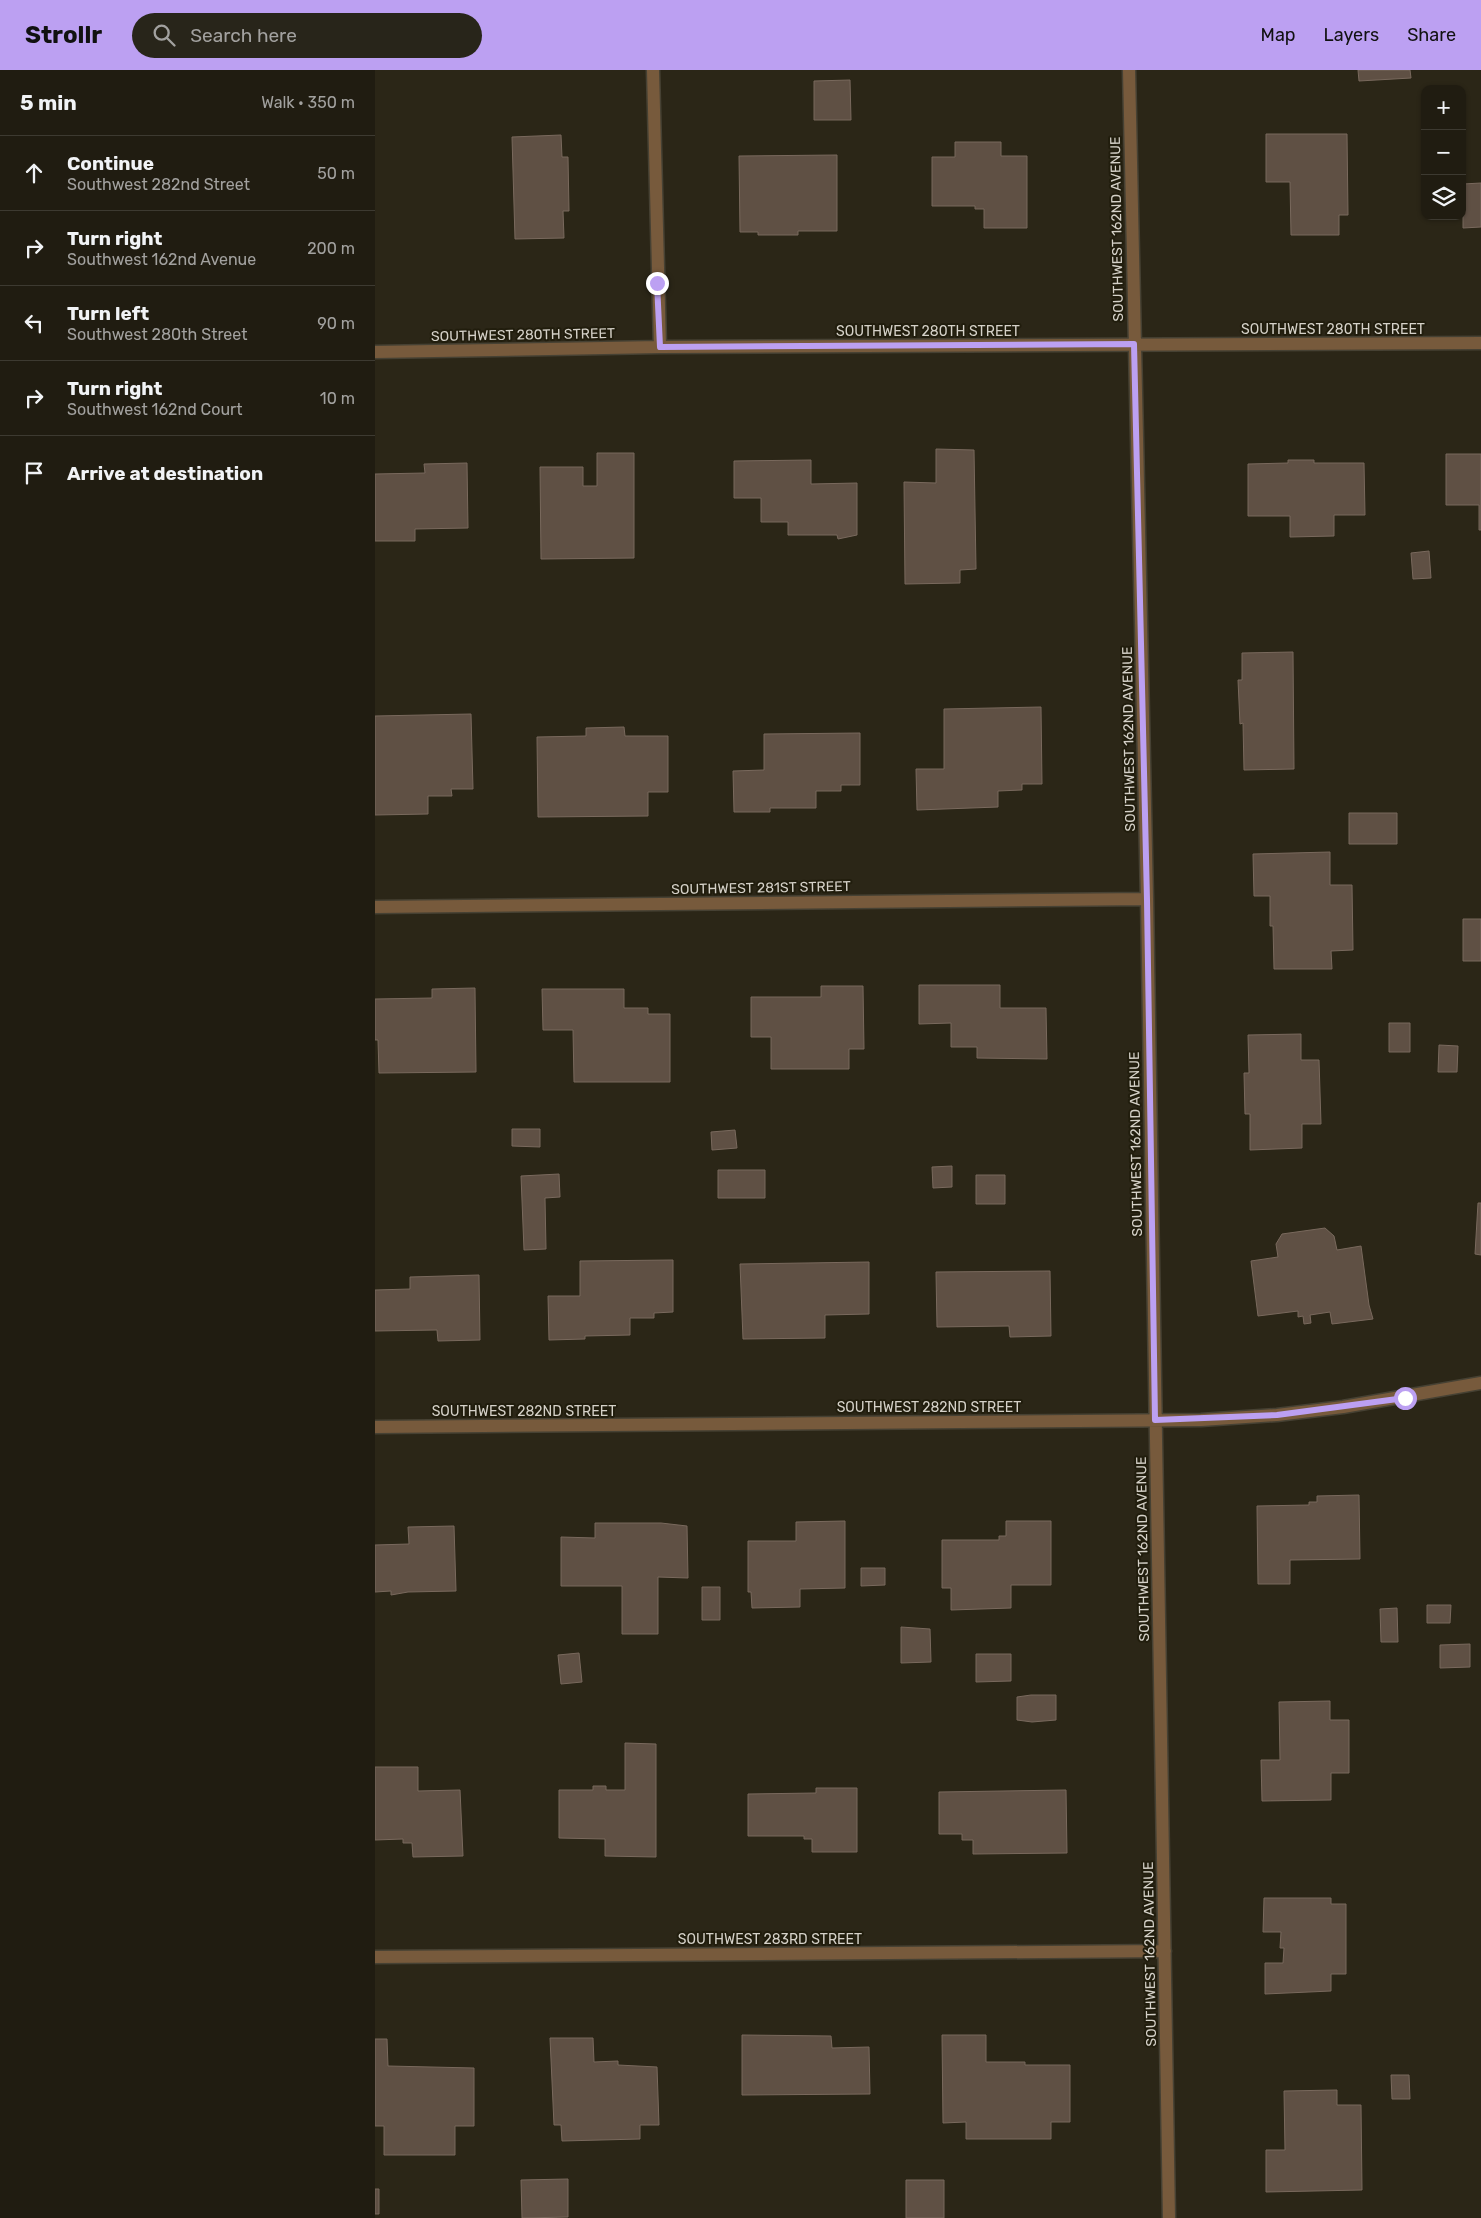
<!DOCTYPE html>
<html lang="en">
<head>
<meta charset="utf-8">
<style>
	body { margin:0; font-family:Rubik,sans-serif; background:#28251a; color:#f1f3f6 }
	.controls { position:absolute; right:15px; top:15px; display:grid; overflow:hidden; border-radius:10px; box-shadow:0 1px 4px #0004 }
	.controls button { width:45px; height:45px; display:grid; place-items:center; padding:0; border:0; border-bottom:1px solid #3d3a31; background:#201c11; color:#f1f3f6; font:25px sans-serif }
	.stop { position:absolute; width:15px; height:15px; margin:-11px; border:4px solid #bca0f2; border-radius:50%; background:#fff }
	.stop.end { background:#bca0f2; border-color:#fff; box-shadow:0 1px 5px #0008 }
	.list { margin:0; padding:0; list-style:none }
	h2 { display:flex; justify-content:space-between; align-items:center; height:65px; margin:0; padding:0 20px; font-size:21px }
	h2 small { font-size:16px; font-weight:400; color:#a2a19f }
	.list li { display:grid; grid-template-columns:32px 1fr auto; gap:15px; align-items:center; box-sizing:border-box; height:75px; padding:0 20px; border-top:1px solid #3d3a31 }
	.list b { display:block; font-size:19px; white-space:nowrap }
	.list p { margin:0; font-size:16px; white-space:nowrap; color:#a2a19f }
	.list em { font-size:16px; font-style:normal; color:#a2a19f }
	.icon { flex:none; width:28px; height:28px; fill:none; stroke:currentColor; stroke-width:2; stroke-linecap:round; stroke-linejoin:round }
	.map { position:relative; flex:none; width:1106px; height:2148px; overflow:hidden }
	header { display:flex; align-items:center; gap:30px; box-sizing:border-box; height:70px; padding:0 25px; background:#bca0f2; color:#111 }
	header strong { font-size:24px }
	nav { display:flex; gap:28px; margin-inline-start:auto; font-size:18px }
	.search { width:350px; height:45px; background:#28251a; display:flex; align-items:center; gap:12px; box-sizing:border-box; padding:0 18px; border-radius:28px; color:#a2a19f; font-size:19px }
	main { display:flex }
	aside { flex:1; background:#201c11 }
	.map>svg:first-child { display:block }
	.building { fill:#5f5044; stroke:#79695d }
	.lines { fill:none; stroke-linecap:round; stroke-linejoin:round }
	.minor-casing { stroke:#464133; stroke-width:15 }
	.minor { stroke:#775a3c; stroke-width:12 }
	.route { stroke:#bca0f2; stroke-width:6 }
	.labels { text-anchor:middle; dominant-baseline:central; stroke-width:4; stroke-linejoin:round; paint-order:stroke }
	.street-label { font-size:14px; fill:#d5d1c8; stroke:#211d0d }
</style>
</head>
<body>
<header>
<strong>Strollr</strong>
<div class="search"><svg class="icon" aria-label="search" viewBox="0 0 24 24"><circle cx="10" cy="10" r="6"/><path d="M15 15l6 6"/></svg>Search here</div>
<nav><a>Map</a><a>Layers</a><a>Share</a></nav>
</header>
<main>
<aside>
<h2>5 min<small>Walk · 350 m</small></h2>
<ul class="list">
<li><svg class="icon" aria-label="ahead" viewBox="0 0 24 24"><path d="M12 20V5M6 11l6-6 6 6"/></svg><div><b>Continue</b><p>Southwest 282nd Street</p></div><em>50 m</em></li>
<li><svg class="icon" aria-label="right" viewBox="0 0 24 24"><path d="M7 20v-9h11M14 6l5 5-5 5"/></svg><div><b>Turn right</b><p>Southwest 162nd Avenue</p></div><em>200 m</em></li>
<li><svg class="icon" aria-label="left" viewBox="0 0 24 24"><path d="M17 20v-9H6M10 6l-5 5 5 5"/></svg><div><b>Turn left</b><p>Southwest 280th Street</p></div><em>90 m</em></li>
<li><svg class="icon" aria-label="right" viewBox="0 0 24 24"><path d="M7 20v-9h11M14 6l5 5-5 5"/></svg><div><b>Turn right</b><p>Southwest 162nd Court</p></div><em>10 m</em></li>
<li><svg class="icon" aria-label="arrive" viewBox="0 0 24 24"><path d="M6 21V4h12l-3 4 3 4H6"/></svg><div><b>Arrive at destination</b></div></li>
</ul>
</aside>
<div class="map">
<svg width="1106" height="2148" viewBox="0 0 1106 2148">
	<rect width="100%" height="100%" fill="#2b2617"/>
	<!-- building -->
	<path class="building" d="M 983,0 L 1035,0 L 1036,8 L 984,11 Z
		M 475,10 L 476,50 L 439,50 L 439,11 Z
		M 891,64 L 972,64 L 973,145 L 964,145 L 964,165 L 916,165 L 915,112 L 891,112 Z
		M 186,65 L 187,87 L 193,87 L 194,141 L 188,141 L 189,168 L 140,169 L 137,67 Z
		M 580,72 L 626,72 L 626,86 L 652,86 L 652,158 L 609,158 L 609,139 L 600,139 L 600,136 L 557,136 L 557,87 L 580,87 Z
		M 462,85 L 462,161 L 423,161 L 423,165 L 383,165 L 383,162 L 365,162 L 364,86 Z
		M 1106,113 L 1106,157 L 1088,158 L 1088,114 Z
		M 561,379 L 599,380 L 601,499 L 585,500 L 585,513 L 530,514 L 529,412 L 561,413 Z
		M 222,383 L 259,383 L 259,488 L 166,489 L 165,397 L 208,397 L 208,416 L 222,416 Z
		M 1071,384 L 1106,384 L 1106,460 L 1104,460 L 1104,435 L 1071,435 Z
		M 436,390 L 436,414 L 482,413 L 482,465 L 463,469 L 462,465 L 413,465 L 413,452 L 386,452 L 386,428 L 359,428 L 359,391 Z
		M 913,390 L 939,390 L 939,393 L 989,393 L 990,445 L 959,445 L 959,466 L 915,467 L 915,446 L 873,446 L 873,394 L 913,393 Z
		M 92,393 L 93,458 L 40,459 L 40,471 L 0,471 L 0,404 L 50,403 L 49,394 Z
		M 1054,481 L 1056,508 L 1038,509 L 1036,483 Z
		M 918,582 L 919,699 L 869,700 L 868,653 L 865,654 L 863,610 L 867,610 L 867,583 Z
		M 666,637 L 667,714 L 647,714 L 647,720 L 623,721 L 623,737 L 542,740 L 541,699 L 569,699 L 569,639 Z
		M 96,644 L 98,719 L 76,719 L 77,726 L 53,726 L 53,744 L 0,745 L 0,646 Z
		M 249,657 L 250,666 L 293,666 L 293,722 L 273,722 L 273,746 L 163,747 L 162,667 L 211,666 L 211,658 Z
		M 485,663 L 485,715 L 466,715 L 466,721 L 441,721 L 441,738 L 395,738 L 395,742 L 359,742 L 358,701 L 389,700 L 389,664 Z
		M 974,743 L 1022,743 L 1022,774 L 974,774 Z
		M 955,782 L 955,815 L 977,815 L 978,880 L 956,881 L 957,899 L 899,899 L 898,856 L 895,856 L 895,826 L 879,826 L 878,784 Z
		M 1088,849 L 1106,849 L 1106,891 L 1088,891 Z
		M 544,915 L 625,915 L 625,938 L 671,938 L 672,989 L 602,988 L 602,977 L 576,977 L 576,953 L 544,954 Z
		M 446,916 L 488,916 L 489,979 L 474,979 L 474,999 L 396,999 L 396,967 L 376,967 L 376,927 L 446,927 Z
		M 100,918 L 101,1002 L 4,1003 L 3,970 L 0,970 L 0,929 L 57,928 L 57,919 Z
		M 167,919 L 249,919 L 249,938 L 273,938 L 273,944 L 295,944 L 295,1012 L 199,1012 L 198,960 L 168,960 Z
		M 1014,953 L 1035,953 L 1035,982 L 1014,982 Z
		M 926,964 L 926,990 L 944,990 L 946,1054 L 927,1054 L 927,1078 L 875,1080 L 875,1044 L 870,1044 L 869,1003 L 874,1003 L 873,965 Z
		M 1064,975 L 1083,976 L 1082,1002 L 1063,1002 Z
		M 137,1059 L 165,1059 L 165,1077 L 137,1076 Z
		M 360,1060 L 362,1078 L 337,1080 L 336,1062 Z
		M 577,1096 L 577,1117 L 558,1118 L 557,1097 Z
		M 343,1100 L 390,1100 L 390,1128 L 343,1128 Z
		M 184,1104 L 185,1127 L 170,1128 L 171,1179 L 149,1180 L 146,1106 Z
		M 601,1105 L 630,1105 L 630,1134 L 601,1134 Z
		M 1103,1133 L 1106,1133 L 1106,1185 L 1100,1184 Z
		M 950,1158 L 959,1166 L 962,1180 L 986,1176 L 994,1235 L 998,1249 L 957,1254 L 955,1242 L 935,1245 L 936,1253 L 929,1254 L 928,1246 L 923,1247 L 923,1241 L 883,1246 L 876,1191 L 903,1187 L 901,1174 L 907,1164 Z
		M 298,1190 L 298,1242 L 279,1243 L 279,1248 L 255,1248 L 255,1265 L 210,1266 L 210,1269 L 174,1270 L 173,1226 L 205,1226 L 205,1191 Z
		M 494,1192 L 494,1244 L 450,1245 L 450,1268 L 368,1269 L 365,1194 Z
		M 675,1201 L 676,1266 L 635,1267 L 634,1256 L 562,1257 L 561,1202 Z
		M 104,1205 L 105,1270 L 63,1271 L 62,1260 L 0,1261 L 0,1220 L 35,1219 L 35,1207 Z
		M 984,1425 L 985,1489 L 915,1490 L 915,1514 L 883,1514 L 882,1436 L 934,1435 L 934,1432 L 942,1432 L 942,1426 Z
		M 470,1451 L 470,1518 L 425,1519 L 425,1537 L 377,1538 L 376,1522 L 373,1522 L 373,1471 L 421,1471 L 421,1452 Z
		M 631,1451 L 676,1451 L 676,1515 L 636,1515 L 636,1538 L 576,1540 L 576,1518 L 567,1518 L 567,1470 L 624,1470 L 624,1466 L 631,1466 Z
		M 220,1453 L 286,1453 L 312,1456 L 313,1508 L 283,1507 L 283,1564 L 247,1564 L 247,1516 L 186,1516 L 186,1467 L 220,1468 Z
		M 79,1456 L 81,1521 L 33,1522 L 16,1525 L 16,1521 L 0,1522 L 0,1475 L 34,1474 L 33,1457 Z
		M 486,1498 L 510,1498 L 510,1515 L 486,1516 Z
		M 327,1517 L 345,1517 L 345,1550 L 327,1550 Z
		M 1052,1535 L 1076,1535 L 1075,1553 L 1052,1553 Z
		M 1022,1538 L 1023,1572 L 1006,1572 L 1005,1539 Z
		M 526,1557 L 555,1559 L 556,1592 L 526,1593 Z
		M 1095,1574 L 1095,1597 L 1065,1598 L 1065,1575 Z
		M 204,1583 L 207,1612 L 186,1614 L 183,1585 Z
		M 601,1584 L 636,1584 L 636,1611 L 601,1612 Z
		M 656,1625 L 681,1625 L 681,1650 L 657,1652 L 642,1650 L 642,1627 Z
		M 955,1631 L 955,1650 L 974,1650 L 974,1703 L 956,1703 L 956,1730 L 887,1731 L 886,1690 L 905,1690 L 904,1632 Z
		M 250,1673 L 281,1674 L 281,1787 L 230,1786 L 230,1769 L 184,1768 L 184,1720 L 218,1720 L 218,1716 L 231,1716 L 231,1720 L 250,1720 Z
		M 0,1697 L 43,1697 L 43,1721 L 85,1720 L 88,1786 L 38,1787 L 37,1773 L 28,1773 L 28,1769 L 0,1770 Z
		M 441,1718 L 482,1718 L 482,1782 L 437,1782 L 437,1769 L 429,1769 L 429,1766 L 373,1766 L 373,1724 L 441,1723 Z
		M 691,1720 L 692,1783 L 598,1784 L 598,1770 L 587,1770 L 587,1764 L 564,1764 L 564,1722 Z
		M 889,1828 L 956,1828 L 956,1834 L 971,1834 L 971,1904 L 956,1904 L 956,1921 L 890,1924 L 890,1893 L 908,1893 L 909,1878 L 905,1878 L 906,1862 L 888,1862 Z
		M 367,1965 L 456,1966 L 457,1978 L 494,1977 L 495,2024 L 367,2025 Z
		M 567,1965 L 611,1965 L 611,1992 L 650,1992 L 650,1995 L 695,1995 L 695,2052 L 676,2052 L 676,2069 L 591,2069 L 591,2052 L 568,2053 Z
		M 175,1968 L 218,1968 L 219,1992 L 243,1991 L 243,1995 L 282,1997 L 284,2055 L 265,2055 L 265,2069 L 187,2071 L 186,2055 L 179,2055 Z
		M 0,1969 L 12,1969 L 13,1996 L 99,1998 L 99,2056 L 80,2056 L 80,2085 L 9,2085 L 9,2056 L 0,2056 Z
		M 1016,2005 L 1034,2005 L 1035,2029 L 1017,2029 Z
		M 962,2020 L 962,2035 L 986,2035 L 987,2120 L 891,2122 L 891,2080 L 910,2080 L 909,2021 Z
		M 193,2109 L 193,2147 L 147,2148 L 146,2110 Z
		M 531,2110 L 569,2110 L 569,2148 L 531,2148 Z
		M 0,2119 L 4,2119 L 4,2144 L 0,2144 Z"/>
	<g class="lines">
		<!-- minor casing -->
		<g class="minor-casing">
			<path id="minor" d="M 278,0 L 285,277
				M 754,0 L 772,829 L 794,2148
				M 0,282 L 285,277 L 1106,273
				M 0,837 L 772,829
				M 0,1357 L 826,1350 L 902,1345 L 968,1337 L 1106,1313
				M 0,1887 L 790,1881"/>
		</g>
		<!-- minor -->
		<use href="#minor" class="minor"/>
	</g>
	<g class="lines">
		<!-- route -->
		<path class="route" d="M 282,213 L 285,277 L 759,274 L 772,830 L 780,1350 L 902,1345 L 1030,1328"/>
	</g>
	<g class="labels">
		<!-- street labels -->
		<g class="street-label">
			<text transform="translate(742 159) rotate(-91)">SOUTHWEST 162ND AVENUE</text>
			<text x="958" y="259">SOUTHWEST 280TH STREET</text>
			<text x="553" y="261">SOUTHWEST 280TH STREET</text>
			<text transform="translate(148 265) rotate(-1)">SOUTHWEST 280TH STREET</text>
			<text transform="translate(754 669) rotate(-91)">SOUTHWEST 162ND AVENUE</text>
			<text transform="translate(386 818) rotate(-1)">SOUTHWEST 281ST STREET</text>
			<text transform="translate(761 1074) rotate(-91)">SOUTHWEST 162ND AVENUE</text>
			<text x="554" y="1337">SOUTHWEST 282ND STREET</text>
			<text x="149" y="1341">SOUTHWEST 282ND STREET</text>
			<text transform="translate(768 1479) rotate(-91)">SOUTHWEST 162ND AVENUE</text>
			<text x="395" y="1869">SOUTHWEST 283RD STREET</text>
			<text transform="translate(775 1884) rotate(-91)">SOUTHWEST 162ND AVENUE</text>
		</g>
	</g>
</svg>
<div class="controls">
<button>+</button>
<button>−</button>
<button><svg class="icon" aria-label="layers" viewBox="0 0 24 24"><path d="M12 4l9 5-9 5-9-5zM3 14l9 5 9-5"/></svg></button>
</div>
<div class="stop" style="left:1030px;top:1328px"></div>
<div class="stop end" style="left:282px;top:213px"></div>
</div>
</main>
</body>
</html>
